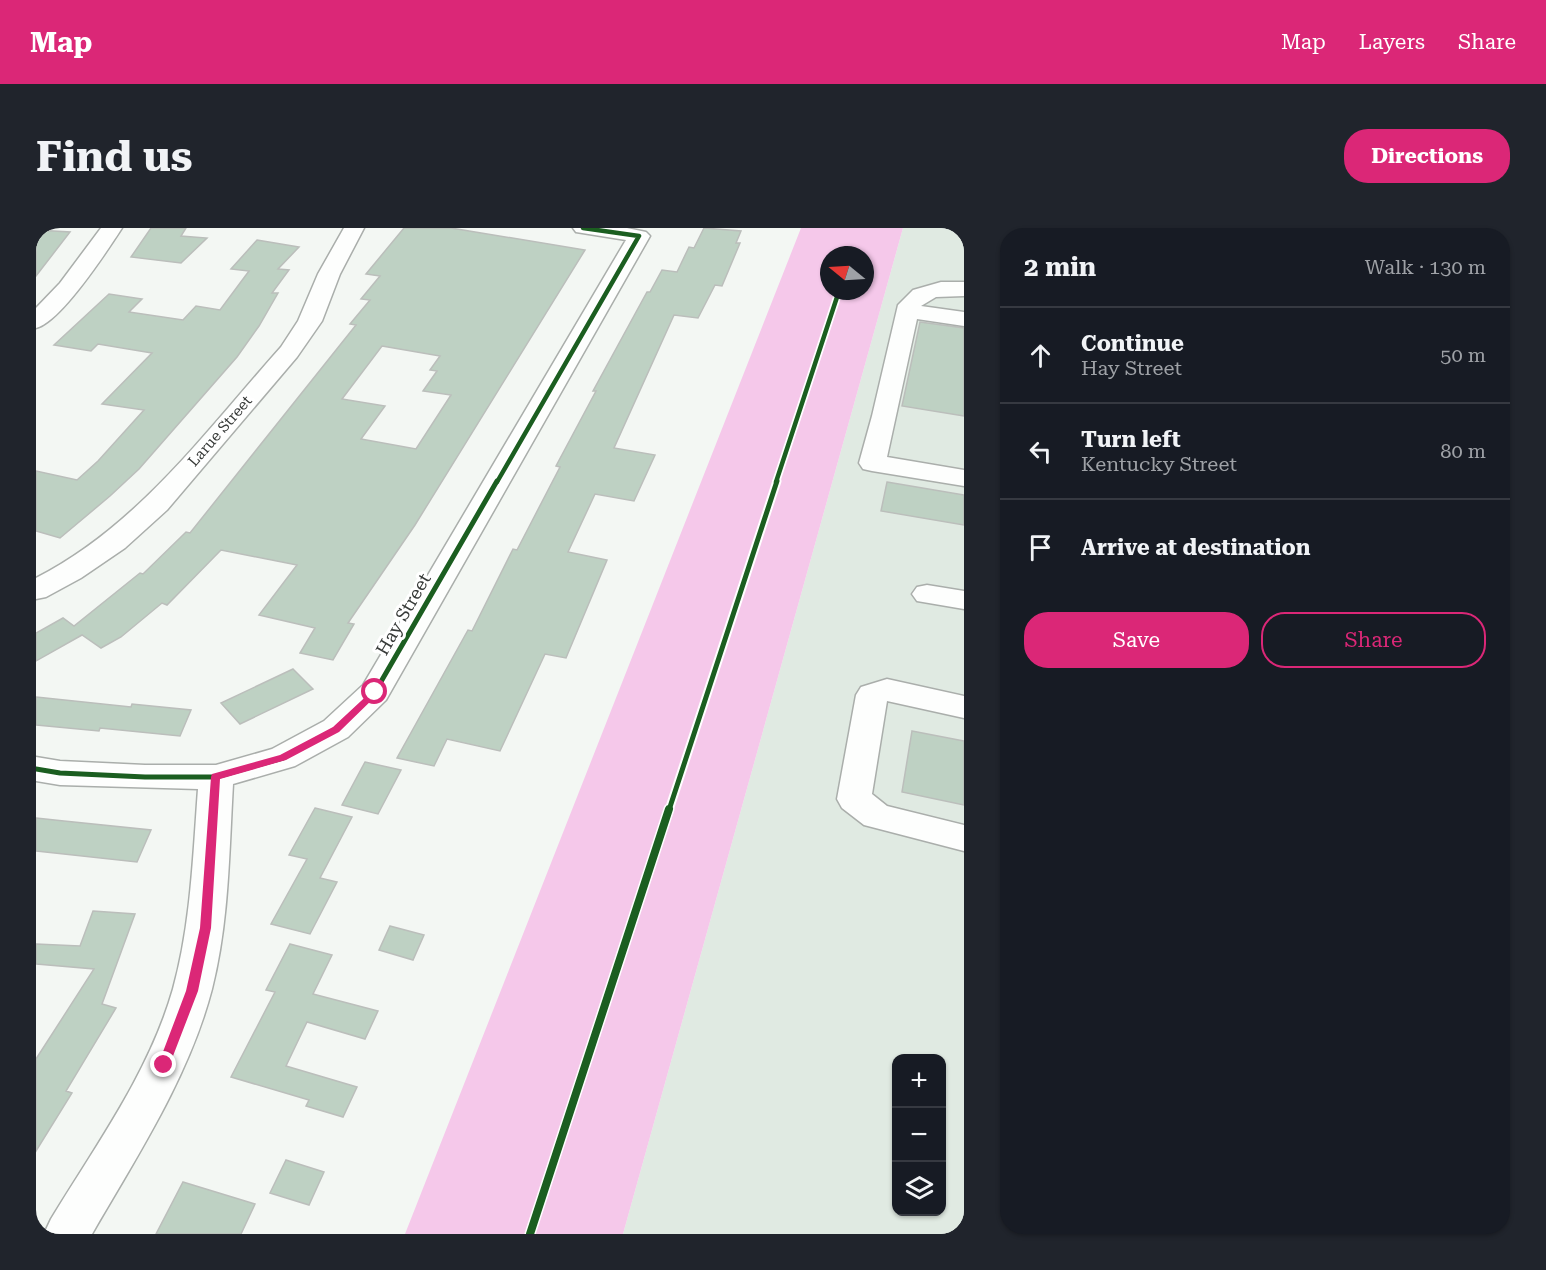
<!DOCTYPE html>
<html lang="en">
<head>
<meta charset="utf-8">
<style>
	body { margin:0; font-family:"Roboto Serif",serif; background:#20242c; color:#f1f3f6 }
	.controls { position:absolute; right:18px; bottom:18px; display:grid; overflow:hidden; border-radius:12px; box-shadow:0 2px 4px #0004 }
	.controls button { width:54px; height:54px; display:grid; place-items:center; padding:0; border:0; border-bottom:2px solid #363941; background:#171b24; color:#f1f3f6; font:30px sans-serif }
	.compass { position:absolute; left:784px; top:18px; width:54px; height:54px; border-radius:50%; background:#171b24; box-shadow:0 2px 4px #0004; rotate:288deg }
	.stop { position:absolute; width:18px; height:18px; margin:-14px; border:4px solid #db2777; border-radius:50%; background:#fff }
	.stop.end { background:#db2777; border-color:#fff; box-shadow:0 2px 6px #0008 }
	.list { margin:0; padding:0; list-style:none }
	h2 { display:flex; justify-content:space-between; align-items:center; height:78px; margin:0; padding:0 24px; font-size:26px }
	h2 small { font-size:20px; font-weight:400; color:#9ea1a6 }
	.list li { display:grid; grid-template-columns:39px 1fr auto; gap:18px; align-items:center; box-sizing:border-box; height:96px; padding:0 24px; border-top:2px solid #363941 }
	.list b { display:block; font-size:22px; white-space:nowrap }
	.list p { margin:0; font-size:20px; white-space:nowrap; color:#9ea1a6 }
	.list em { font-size:20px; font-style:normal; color:#9ea1a6 }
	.actions { display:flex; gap:12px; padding:18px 24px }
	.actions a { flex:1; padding:14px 0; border:2px solid #db2777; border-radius:24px; text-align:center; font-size:21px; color:#db2777 }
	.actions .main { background:#db2777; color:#fff }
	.icon { flex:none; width:33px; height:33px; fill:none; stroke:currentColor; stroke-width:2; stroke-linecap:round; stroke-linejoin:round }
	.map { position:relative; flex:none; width:928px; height:1006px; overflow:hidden; border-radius:24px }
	header { display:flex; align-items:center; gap:36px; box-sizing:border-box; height:84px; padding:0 30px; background:#db2777; color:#fff }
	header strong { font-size:28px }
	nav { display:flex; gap:33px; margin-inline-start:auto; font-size:21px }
	.intro { display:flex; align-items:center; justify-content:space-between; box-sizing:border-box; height:144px; padding:0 36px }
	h1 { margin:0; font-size:42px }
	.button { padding:15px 27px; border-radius:24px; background:#db2777; color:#fff; font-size:21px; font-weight:700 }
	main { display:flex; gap:36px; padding:0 36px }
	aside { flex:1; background:#171b24; border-radius:24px; box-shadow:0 2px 4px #0004 }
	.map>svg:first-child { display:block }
	.built { fill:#e0eae2; fill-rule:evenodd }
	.forest { fill:#f5c8ea; fill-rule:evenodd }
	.building { fill:#bed1c3; stroke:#bbbebb; stroke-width:1.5; fill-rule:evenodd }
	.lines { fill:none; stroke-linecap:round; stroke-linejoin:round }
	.minor-casing { stroke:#aaaeab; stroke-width:3 }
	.minor { fill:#fdfefd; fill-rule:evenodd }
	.cycleway-far2-casing { stroke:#fff; stroke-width:8 }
	.cycleway-far1-casing { stroke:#fff; stroke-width:9 }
	.cycleway-casing { stroke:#fff; stroke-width:11 }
	.cycleway-far2 { stroke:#1b5e20; stroke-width:4.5 }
	.cycleway-far1 { stroke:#1b5e20; stroke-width:5 }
	.cycleway { stroke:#1b5e20; stroke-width:8 }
	.route { fill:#db2777 }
	.labels { text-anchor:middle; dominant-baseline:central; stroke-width:6; stroke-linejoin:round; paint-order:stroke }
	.far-street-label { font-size:15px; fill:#373a38; stroke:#fff }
	.street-label { font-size:18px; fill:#373a38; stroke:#fff }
</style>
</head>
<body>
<header>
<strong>Map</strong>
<nav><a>Map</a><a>Layers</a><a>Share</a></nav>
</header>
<div class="intro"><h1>Find us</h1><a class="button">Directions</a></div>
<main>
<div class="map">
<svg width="928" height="1006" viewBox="0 0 928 1006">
	<rect width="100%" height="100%" fill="#f3f7f3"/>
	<!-- built -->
	<path class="built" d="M 867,0 L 928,0 L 928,1006 L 587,1006 ZM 861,830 L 906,830 L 906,984 L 861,984 Z"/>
	<!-- forest -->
	<path class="forest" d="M 765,0 L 867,0 L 587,1006 L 369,1006 ZM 793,27 L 829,27 L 829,63 L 793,63 Z"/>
	<!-- building -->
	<path class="building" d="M 115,0 L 150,0 L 145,8 L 171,10 L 145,35 L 95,29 Z
		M 368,0 L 415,0 L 549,22 L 379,297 L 312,395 L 318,396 L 297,432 L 264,425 L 279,400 L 223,387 L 261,337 L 185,322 L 131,377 L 126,375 L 85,409 L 65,420 L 46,407 L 0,433 L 0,405 L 27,390 L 38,398 L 104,345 L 107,346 L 150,304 L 154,305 L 320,97 L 314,96 L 334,72 L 325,71 L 344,48 L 330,46 ZM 346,118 L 404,128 L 394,142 L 401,143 L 387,163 L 415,167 L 380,221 L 325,211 L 349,178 L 306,171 Z
		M 668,0 L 705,3 L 700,15 L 704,15 L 686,58 L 679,57 L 662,90 L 638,87 L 578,220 L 619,227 L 598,273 L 559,266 L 532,324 L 571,332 L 530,430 L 509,426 L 464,523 L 411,511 L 398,538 L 361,530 L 432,402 L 436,403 L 477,321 L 481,322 L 524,239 L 520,238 L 560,163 L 557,163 L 611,64 L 614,64 L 626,42 L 641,44 L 653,19 L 658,20 Z
		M 0,2 L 34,4 L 0,48 Z
		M 221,12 L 263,19 L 242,41 L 253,42 L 236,65 L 242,65 L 223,98 L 201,129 L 103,241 L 74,268 L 24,310 L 0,303 L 0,243 L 41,252 L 62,233 L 108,182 L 66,176 L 116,125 L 62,116 L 55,123 L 18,117 L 73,66 L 106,71 L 93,84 L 147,92 L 160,78 L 184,82 L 213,43 L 195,41 Z
		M 884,94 L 928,100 L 928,188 L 866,178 Z
		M 851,254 L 928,267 L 928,297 L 845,283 Z
		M 257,441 L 277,461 L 204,496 L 185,475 Z
		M 0,469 L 95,479 L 96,476 L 155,482 L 144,508 L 64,500 L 63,503 L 0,497 Z
		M 876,503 L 928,513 L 928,577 L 866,564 Z
		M 329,534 L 365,542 L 342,586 L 306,577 Z
		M 279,580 L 316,589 L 284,650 L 301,654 L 274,706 L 235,696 L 271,631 L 253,627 Z
		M 0,590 L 28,593 L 115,602 L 101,634 L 0,623 Z
		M 57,683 L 99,686 L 66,776 L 80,780 L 30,863 L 36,865 L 0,923 L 0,831 L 58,741 L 0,736 L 0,716 L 44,718 Z
		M 354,698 L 388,707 L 377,732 L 343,722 Z
		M 254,716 L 296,727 L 277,766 L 342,783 L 329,811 L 271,794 L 250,838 L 321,859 L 307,889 L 270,878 L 273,872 L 195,849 L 239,764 L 230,762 Z
		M 250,932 L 288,944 L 273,977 L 234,965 Z
		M 147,954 L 219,976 L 205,1006 L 120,1006 Z"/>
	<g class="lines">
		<!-- minor casing -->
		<g class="minor-casing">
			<path id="minor" d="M 65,0 L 86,0 C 71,23 25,94 0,100 L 0,80 L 24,55 Z
				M 308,0 L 328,0 L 304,46 L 286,93 L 261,129 L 131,282 L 89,320 L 45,350 L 10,369 L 0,371 L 0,350 C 102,298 170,203 245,119 L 262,93 L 282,46 Z
				M 537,0 L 591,0 L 610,4 L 614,8 L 350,472 L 312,509 L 259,538 L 197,556 C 193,625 193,694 176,761 C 153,849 101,928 56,1006 L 8,1006 L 15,991 C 60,917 113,845 137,761 C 155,696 157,628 162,561 L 24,557 L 0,553 L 0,529 L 24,533 L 109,537 L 180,537 L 236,521 L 288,493 L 327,457 L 590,12 L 540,4 Z
				M 905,54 L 928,54 L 928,68 L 900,69 L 885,78 L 928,84 L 928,98 L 881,91 L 851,229 L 928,242 L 928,258 L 836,243 L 827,241 L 823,235 L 836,188 L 862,77 L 877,62 Z
				M 891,357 L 928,363 L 928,381 L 881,373 L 876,366 L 881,359 Z
				M 851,451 L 928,468 L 928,490 L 851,473 L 836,566 L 851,578 L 928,597 L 928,623 L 828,597 L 806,580 L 801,571 L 820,467 L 825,459 Z"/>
		</g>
		<!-- minor -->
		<use href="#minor" class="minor"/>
		<!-- cycleway-far2 casing -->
		<g class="cycleway-far2-casing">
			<path id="cycleway-far2" d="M 461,254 L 603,8 L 547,0
				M 740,254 L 803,63"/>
		</g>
		<!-- cycleway-far1 casing -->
		<g class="cycleway-far1-casing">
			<path id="cycleway-far1" d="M 0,541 L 24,545 L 109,549 L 180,549 L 247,530 L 300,501 L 339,464 L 461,253
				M 633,582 L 741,253"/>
		</g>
		<!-- cycleway casing -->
		<g class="cycleway-casing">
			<path id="cycleway" d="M 494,1006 L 633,581"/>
		</g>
		<!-- cycleway-far2 -->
		<use href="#cycleway-far2" class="cycleway-far2"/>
		<!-- cycleway-far1 -->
		<use href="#cycleway-far1" class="cycleway-far1"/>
		<!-- cycleway -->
		<use href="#cycleway" class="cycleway"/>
	</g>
	<!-- route -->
	<path class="route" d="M 339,460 L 342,461 L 342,466 L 303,504 L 250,532 L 184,551 L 175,700 L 162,763 L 132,841 L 124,841 L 122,837 L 150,763 L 164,700 L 175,549 L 176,546 L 244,527 L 297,499 Z"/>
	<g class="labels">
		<!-- far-street labels -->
		<g class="far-street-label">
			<text transform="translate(184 203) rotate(-49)">Larue Street</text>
		</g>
		<!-- street labels -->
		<g class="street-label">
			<text transform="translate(367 386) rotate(-60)">Hay Street</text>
		</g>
	</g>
</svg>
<div class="controls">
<button>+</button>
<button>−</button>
<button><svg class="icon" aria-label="layers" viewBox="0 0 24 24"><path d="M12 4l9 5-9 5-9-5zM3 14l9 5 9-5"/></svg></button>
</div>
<svg class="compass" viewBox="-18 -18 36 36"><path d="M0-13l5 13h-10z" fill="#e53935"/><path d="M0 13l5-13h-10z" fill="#9ea1a6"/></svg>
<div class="stop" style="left:339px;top:464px"></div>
<div class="stop end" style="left:128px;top:837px"></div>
</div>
<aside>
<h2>2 min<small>Walk · 130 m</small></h2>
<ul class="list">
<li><svg class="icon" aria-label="ahead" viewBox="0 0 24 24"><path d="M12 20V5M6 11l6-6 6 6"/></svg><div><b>Continue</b><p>Hay Street</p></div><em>50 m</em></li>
<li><svg class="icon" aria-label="left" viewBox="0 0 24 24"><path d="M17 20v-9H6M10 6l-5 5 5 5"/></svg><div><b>Turn left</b><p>Kentucky Street</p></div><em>80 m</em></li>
<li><svg class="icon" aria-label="arrive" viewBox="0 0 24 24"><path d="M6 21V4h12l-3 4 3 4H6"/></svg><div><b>Arrive at destination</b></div></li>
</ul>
<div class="actions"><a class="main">Save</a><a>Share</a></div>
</aside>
</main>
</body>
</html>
